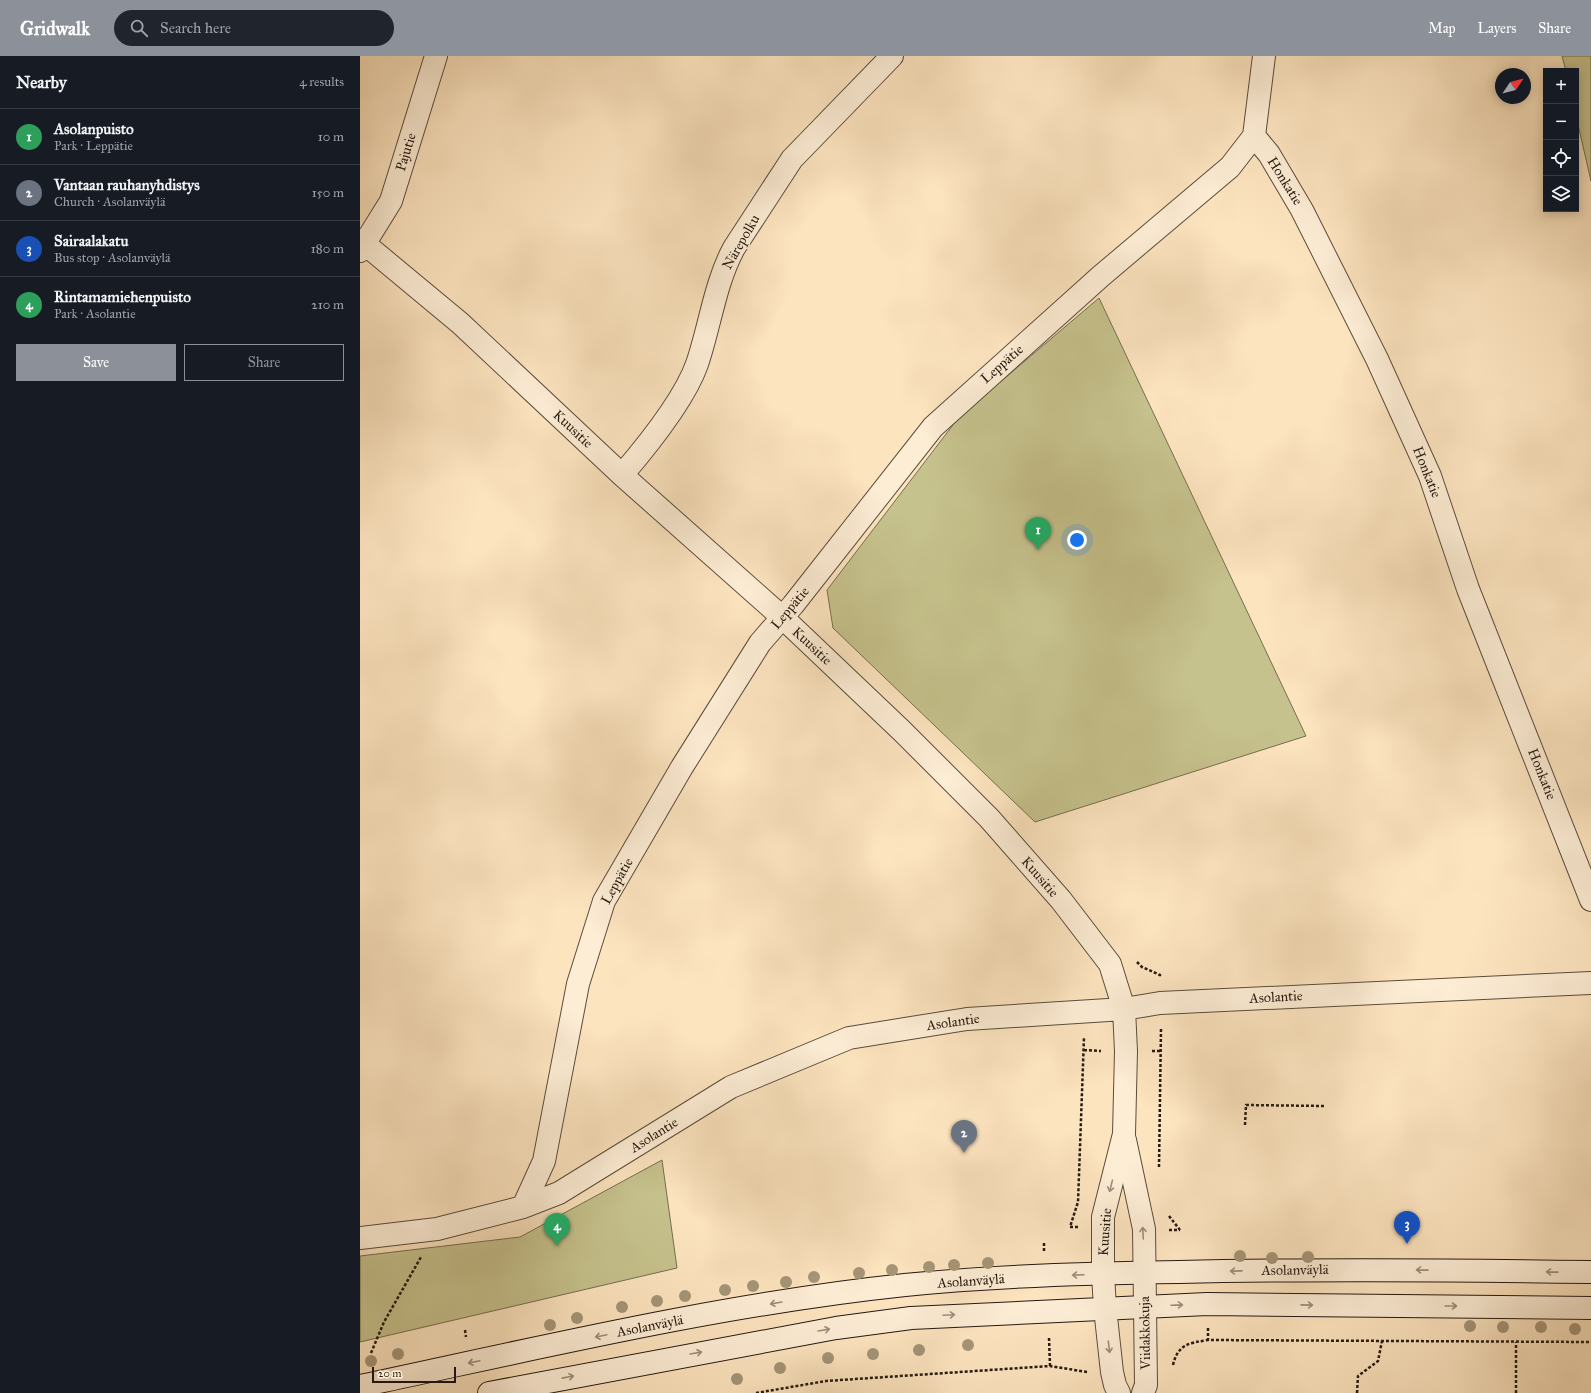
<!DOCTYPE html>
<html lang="en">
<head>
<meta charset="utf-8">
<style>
	body { margin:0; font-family:"IM FELL Great Primer",serif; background:#20242c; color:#f1f3f6 }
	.controls { position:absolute; right:12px; top:12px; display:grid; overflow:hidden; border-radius:0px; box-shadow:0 2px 10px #0003 }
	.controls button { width:36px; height:36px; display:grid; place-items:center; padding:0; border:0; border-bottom:1px solid #363941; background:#171b24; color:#f1f3f6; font:20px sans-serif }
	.compass { position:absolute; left:1135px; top:12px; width:36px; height:36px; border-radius:50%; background:#171b24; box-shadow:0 2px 10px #0003; rotate:55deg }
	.scale { position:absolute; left:12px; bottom:10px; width:84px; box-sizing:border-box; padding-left:4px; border:2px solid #251911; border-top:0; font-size:11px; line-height:14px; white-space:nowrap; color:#251911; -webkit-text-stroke:3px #fdedd5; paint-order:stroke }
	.you { position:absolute; left:717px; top:484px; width:14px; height:14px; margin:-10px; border:3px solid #fff; border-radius:50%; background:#1a73e8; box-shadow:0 0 0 6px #1a73e833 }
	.badge { display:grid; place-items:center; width:26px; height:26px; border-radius:50%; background:#8c9099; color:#fff; font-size:13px; font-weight:700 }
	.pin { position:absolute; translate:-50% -33px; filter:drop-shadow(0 1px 2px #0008) }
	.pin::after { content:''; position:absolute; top:21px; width:14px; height:12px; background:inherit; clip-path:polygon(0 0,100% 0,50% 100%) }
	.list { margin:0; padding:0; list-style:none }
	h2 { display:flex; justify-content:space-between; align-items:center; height:52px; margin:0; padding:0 16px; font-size:17px }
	h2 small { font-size:13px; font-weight:400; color:#9ea1a6 }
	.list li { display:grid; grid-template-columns:26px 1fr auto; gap:12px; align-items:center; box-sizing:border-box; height:56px; padding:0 16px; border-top:1px solid #363941 }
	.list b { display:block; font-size:15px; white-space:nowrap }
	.list p { margin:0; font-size:13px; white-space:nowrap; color:#9ea1a6 }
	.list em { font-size:13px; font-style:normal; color:#9ea1a6 }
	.actions { display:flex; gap:8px; padding:12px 16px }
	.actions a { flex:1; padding:9px 0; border:1px solid #8c9099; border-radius:0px; text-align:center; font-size:14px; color:#8c9099 }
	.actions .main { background:#8c9099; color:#fff }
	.icon { flex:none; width:22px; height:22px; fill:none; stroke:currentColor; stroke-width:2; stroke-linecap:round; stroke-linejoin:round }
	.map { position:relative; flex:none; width:1231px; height:1337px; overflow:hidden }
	header { display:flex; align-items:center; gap:24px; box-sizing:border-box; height:56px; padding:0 20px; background:#8c9099; color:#fff }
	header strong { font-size:19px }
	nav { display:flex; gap:22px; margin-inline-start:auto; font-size:14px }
	.search { width:280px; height:36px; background:#20242c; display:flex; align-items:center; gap:10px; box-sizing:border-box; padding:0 14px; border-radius:22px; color:#9ea1a6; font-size:15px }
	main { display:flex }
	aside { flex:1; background:#171b24 }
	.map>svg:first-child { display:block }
	.green { fill:#c6c28d; stroke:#766e4f }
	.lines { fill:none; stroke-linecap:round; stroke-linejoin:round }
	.minor-casing { stroke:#5b4c3c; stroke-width:24 }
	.secondary-casing { stroke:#251911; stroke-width:24 }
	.path { stroke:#251911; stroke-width:2.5; stroke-dasharray:3 2; stroke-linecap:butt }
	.minor { stroke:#fdedd5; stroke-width:22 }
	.secondary { stroke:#fdedd5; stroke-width:22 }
	.tree { fill:#a59577 }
	.oneway { stroke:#9c8e7d }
	.labels { text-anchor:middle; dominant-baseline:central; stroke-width:3; stroke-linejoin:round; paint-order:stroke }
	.street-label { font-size:14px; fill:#251911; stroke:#fdedd5 }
</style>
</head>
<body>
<header>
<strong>Gridwalk</strong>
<div class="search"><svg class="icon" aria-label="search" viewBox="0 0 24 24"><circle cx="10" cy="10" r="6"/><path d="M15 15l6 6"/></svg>Search here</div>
<nav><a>Map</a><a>Layers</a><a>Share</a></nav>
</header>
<main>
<aside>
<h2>Nearby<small>4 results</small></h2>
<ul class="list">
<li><span class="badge" style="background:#2e9e5b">1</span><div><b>Asolanpuisto</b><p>Park · Leppätie</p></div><em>10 m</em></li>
<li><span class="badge" style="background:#6b7280">2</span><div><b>Vantaan rauhanyhdistys</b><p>Church · Asolanväylä</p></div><em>150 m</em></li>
<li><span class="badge" style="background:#1a4fb4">3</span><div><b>Sairaalakatu</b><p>Bus stop · Asolanväylä</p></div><em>180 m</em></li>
<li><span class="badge" style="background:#2e9e5b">4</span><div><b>Rintamamiehenpuisto</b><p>Park · Asolantie</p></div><em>210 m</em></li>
</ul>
<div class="actions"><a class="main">Save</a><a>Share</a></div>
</aside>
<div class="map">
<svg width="1231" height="1337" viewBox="0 0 1231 1337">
	<rect width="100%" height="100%" fill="#fce4bf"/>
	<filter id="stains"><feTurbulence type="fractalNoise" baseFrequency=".005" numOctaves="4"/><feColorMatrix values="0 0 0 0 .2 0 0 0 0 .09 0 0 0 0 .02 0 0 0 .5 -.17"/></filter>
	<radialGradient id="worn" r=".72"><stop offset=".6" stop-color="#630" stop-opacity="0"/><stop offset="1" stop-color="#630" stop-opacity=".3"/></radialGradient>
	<!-- green -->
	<path class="green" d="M 1202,0 L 1231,0 L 1231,125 L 1216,60 L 1216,15 L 1206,15 Z
		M 739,242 L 946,680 L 675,766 L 473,572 L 467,534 L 599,361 Z
		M 302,1104 L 317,1212 L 0,1286 L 0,1200 L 160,1181 Z"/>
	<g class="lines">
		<!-- minor casing -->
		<g class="minor-casing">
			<path id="minor" d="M 904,0 L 894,80 L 909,98 L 942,154 L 1017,303 L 1070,420 L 1108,533 L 1231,844
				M 0,184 L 100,267 L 262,419 L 422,561 L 542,675 L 629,762 L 701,844 L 750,908 L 764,953 L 766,995 L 764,1078 L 743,1161 L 743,1218 L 745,1252 L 752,1316 L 755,1329 L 759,1337
				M 0,195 L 31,145 L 76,0
				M 262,419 C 286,391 325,342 337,308 C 350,270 355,227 374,192 L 432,103 L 532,0
				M 765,1084 L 784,1173 L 786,1329 L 783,1337
				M 163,1151 L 184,1105 L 218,928 L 244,845 L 322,711 L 400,587 L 433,549 L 573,371 L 741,220 L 870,111 L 894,80
				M 0,1182 L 77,1173 L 163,1151 L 199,1137 L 371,1031 L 489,982 L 607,963 L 764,953 L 800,947 L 1231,927"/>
		</g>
		<!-- secondary casing -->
		<g class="secondary-casing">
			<path id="secondary" d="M 0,1330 C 179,1292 363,1248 545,1229 C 636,1220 728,1217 819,1216 C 957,1213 1094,1214 1231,1216
				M 129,1337 L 476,1272 L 551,1262 L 847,1248 L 1231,1252"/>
		</g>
		<!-- path -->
		<path class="path" d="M 777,906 L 782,911 L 800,919 L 800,921
			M 724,994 L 741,995
			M 792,995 L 801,995
			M 885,1069 L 886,1049 L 964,1050
			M 799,1111 L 801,972
			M 809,1160 L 820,1174
			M 718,1171 L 710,1171 L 718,1146 L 724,981
			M 809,1174 L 820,1174
			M 684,1187 L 684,1195
			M 848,1272 L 848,1284
			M 105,1274 L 106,1281
			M 689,1282 L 690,1310
			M 11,1297 L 24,1266 L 61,1201
			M 813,1309 C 818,1288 829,1287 848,1284 L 1231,1286
			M 396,1337 L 466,1325 L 690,1310 L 727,1316
			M 997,1337 L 998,1320 L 1018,1305 L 1022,1285
			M 1156,1337 L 1156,1286"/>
		<!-- minor -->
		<use href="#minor" class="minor"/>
		<!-- secondary -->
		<use href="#secondary" class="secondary"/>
	</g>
	<!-- trees -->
	<g class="tree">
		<circle cx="880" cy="1200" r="6"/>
		<circle cx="948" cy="1201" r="6"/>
		<circle cx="912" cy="1202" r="6"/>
		<circle cx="628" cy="1207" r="6"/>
		<circle cx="594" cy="1209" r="6"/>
		<circle cx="569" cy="1211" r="6"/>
		<circle cx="532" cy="1214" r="6"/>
		<circle cx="499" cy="1217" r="6"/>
		<circle cx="454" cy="1221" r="6"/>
		<circle cx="426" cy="1226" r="6"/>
		<circle cx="393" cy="1230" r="6"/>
		<circle cx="365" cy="1234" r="6"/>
		<circle cx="325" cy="1240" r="6"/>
		<circle cx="297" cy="1245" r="6"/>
		<circle cx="262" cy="1251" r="6"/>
		<circle cx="217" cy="1262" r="6"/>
		<circle cx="190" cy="1269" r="6"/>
		<circle cx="1110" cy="1270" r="6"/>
		<circle cx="1143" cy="1271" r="6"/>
		<circle cx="1181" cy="1271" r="6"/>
		<circle cx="1215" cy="1273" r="6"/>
		<circle cx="608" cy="1289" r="6"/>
		<circle cx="559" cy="1294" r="6"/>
		<circle cx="38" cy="1298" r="6"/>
		<circle cx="513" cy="1298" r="6"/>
		<circle cx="468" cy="1302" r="6"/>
		<circle cx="11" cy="1305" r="6"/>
		<circle cx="420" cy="1312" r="6"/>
		<circle cx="377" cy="1323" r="6"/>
	</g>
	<!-- one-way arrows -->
	<defs><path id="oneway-shaft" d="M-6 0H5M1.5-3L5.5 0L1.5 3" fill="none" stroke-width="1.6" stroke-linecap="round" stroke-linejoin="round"/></defs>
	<g class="oneway">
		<use href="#oneway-shaft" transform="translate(751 1130) rotate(104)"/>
		<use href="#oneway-shaft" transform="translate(783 1177) rotate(-93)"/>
		<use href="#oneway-shaft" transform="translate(1062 1214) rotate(-179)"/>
		<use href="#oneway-shaft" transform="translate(876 1215) rotate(179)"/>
		<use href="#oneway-shaft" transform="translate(1192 1216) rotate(-179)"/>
		<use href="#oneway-shaft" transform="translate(718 1219) rotate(178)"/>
		<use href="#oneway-shaft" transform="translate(416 1247) rotate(170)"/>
		<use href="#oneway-shaft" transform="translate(817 1249) rotate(-2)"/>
		<use href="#oneway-shaft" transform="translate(947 1249) rotate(1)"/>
		<use href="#oneway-shaft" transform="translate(1091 1250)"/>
		<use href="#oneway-shaft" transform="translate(589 1259) rotate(-3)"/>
		<use href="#oneway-shaft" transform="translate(464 1274) rotate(-10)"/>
		<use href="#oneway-shaft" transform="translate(241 1280) rotate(168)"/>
		<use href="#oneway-shaft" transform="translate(749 1291) rotate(83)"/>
		<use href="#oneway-shaft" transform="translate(336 1297) rotate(-10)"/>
		<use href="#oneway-shaft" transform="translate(114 1306) rotate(168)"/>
		<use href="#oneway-shaft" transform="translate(208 1321) rotate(-11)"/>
	</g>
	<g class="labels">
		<!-- street labels -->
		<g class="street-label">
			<text transform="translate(46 96) rotate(-73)">Pajutie</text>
			<text transform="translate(925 125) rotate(58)">Honkatie</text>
			<text transform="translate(381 186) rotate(-60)">Närepolku</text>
			<text transform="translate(642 308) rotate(-41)">Leppätie</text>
			<text transform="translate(213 373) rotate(43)">Kuusitie</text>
			<text transform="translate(1067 416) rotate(68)">Honkatie</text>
			<text transform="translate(430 552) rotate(-50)">Leppätie</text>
			<text transform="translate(452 590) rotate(43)">Kuusitie</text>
			<text transform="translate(1182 718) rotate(68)">Honkatie</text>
			<text transform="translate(680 821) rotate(49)">Kuusitie</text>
			<text transform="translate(257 825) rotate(-61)">Leppätie</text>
			<text transform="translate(916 941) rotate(-3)">Asolantie</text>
			<text transform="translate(593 966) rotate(-8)">Asolantie</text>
			<text transform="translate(294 1079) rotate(-32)">Asolantie</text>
			<text transform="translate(745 1176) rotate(-86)">Kuusitie</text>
			<text transform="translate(935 1214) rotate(-1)">Asolanväylä</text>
			<text transform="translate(611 1225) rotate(-4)">Asolanväylä</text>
			<text transform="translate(290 1270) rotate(-11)">Asolanväylä</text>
			<text transform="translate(785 1277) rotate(-91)">Viidakkokuja</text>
		</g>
	</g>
	<rect width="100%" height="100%" filter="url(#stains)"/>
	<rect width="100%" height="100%" fill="url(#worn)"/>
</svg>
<div class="controls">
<button>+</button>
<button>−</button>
<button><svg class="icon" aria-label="locate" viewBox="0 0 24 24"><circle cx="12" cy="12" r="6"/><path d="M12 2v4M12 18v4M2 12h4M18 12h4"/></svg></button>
<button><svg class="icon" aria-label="layers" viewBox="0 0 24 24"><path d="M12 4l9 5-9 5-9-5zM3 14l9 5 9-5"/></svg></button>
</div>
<svg class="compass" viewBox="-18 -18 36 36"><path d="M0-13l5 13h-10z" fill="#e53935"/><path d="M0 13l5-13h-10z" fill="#9ea1a6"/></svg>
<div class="scale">20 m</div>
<div class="you"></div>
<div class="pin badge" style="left:678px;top:494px;background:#2e9e5b">1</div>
<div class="pin badge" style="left:604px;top:1097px;background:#6b7280">2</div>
<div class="pin badge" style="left:1047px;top:1188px;background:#1a4fb4">3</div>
<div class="pin badge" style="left:197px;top:1190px;background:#2e9e5b">4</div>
</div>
</main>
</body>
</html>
